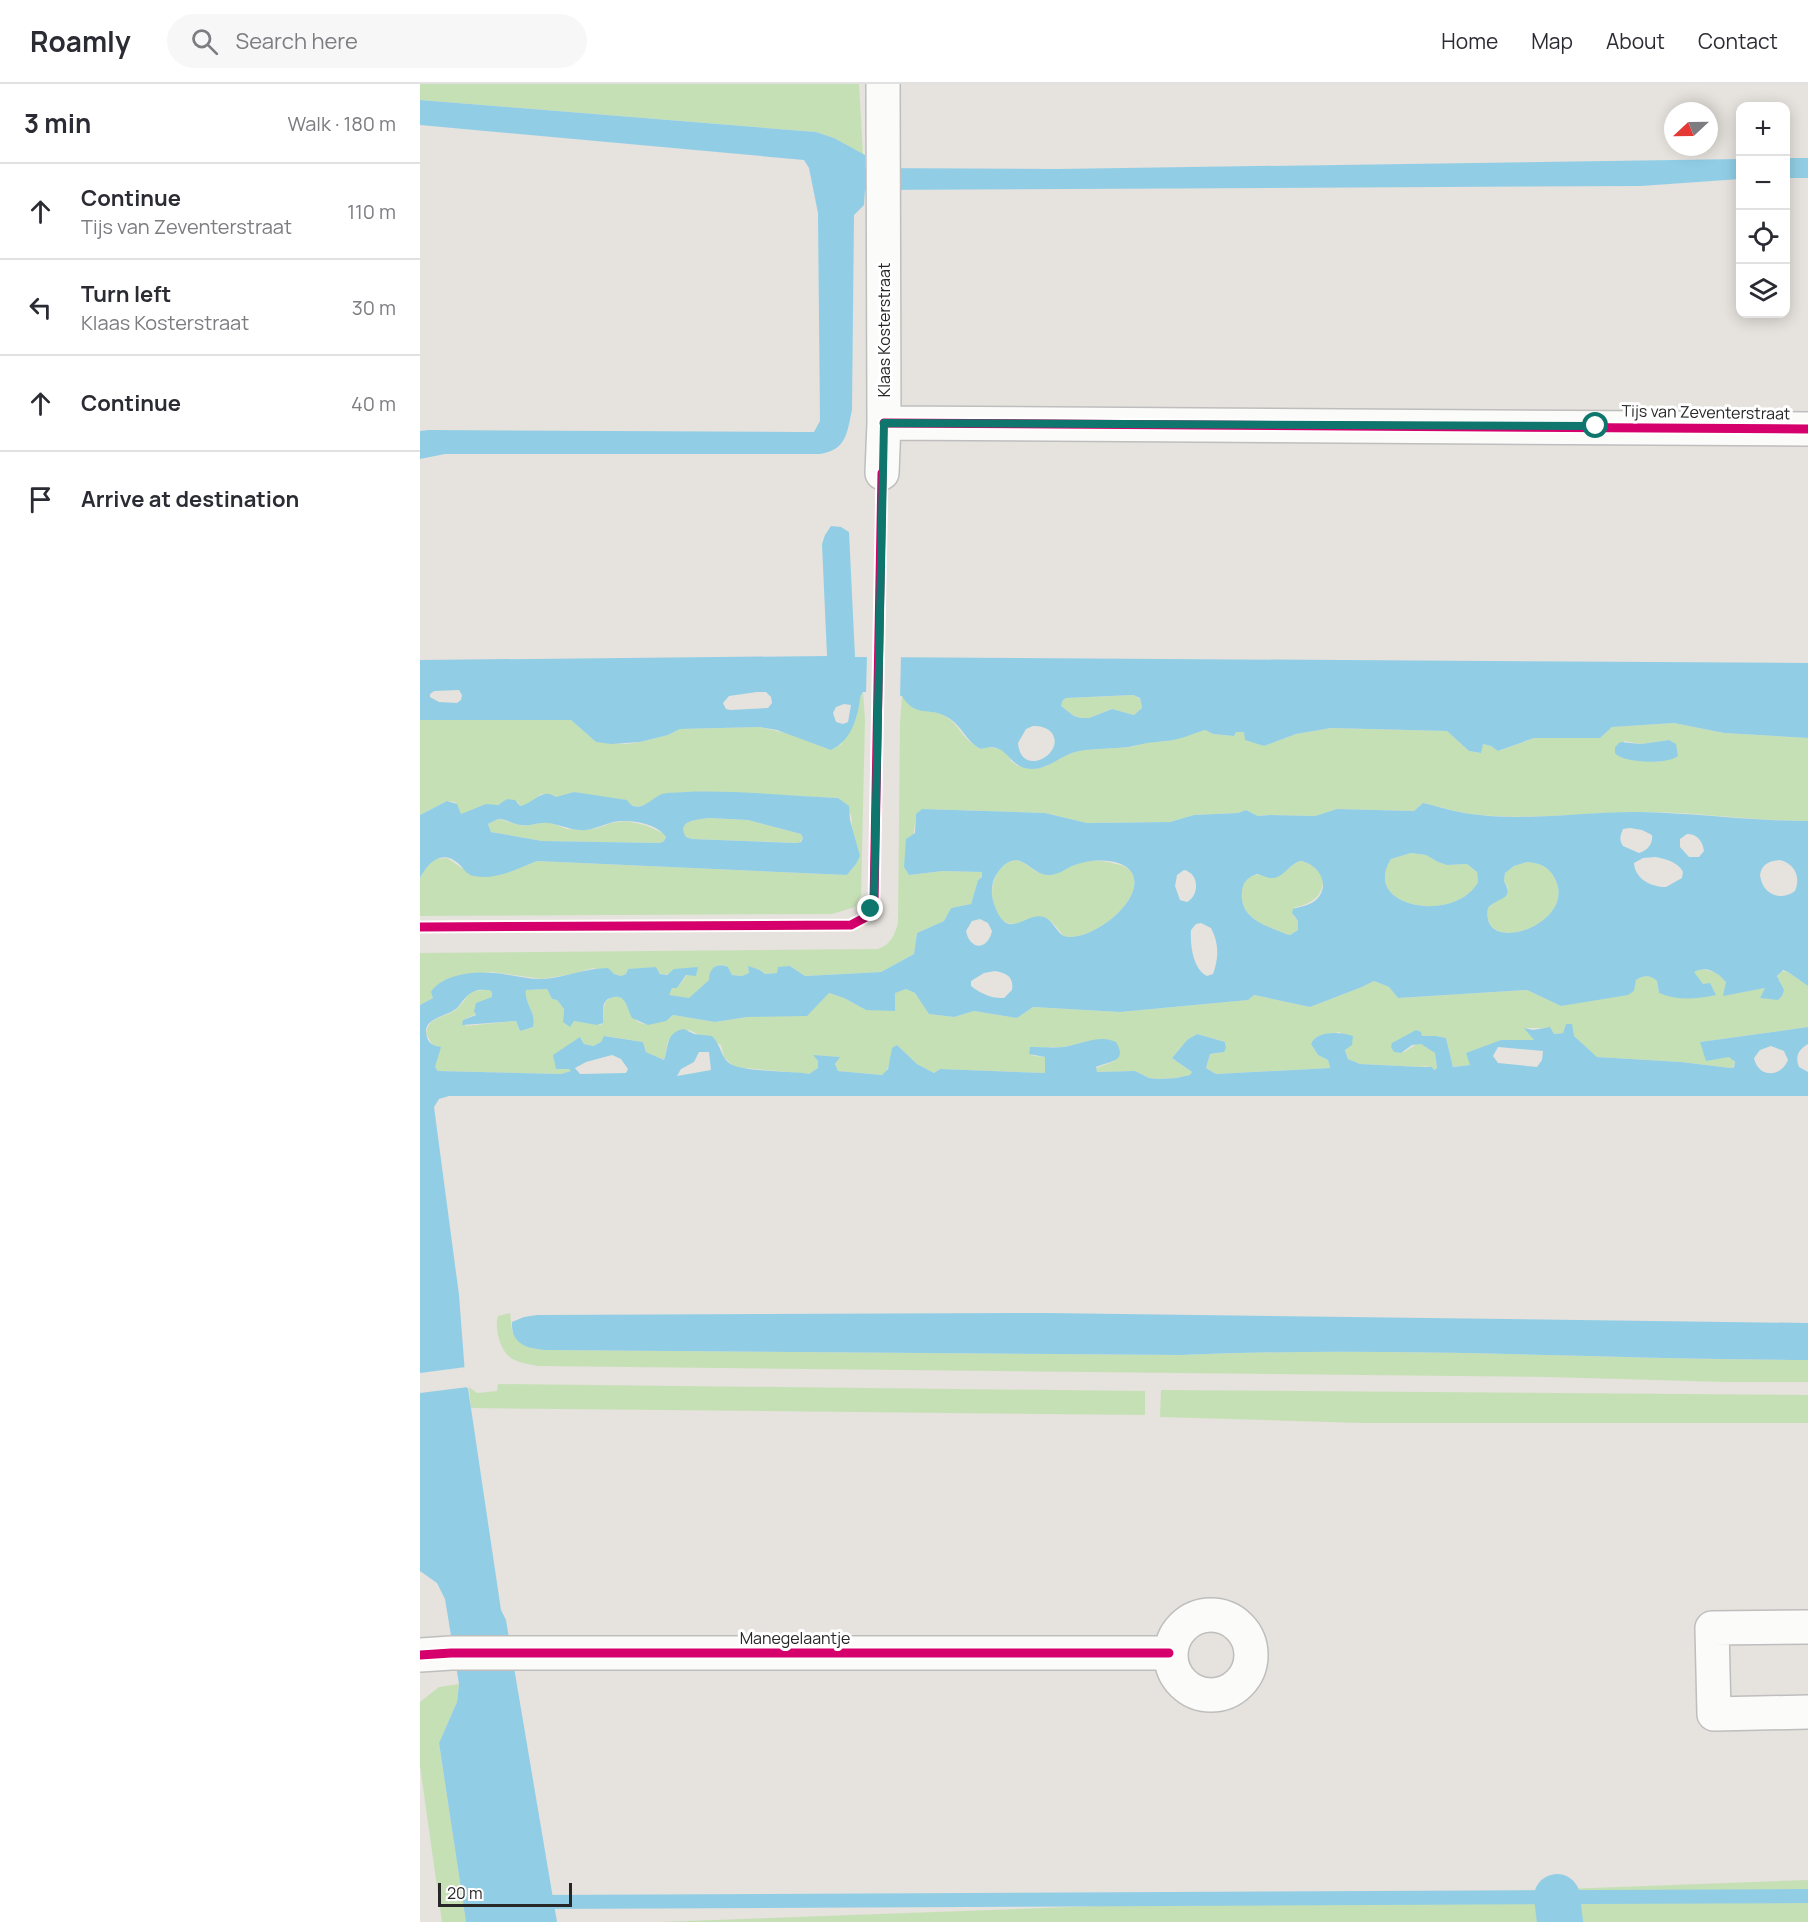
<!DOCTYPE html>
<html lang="en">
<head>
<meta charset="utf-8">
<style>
	body { margin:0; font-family:Manrope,sans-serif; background:#f7f7f7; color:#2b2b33 }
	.controls { position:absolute; right:18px; top:18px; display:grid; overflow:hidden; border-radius:12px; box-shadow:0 3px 15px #0003 }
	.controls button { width:54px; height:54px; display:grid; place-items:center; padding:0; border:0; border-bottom:2px solid #e1e1e2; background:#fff; color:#2b2b33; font:30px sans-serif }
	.compass { position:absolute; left:1244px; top:18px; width:54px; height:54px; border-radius:50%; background:#fff; box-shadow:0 3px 15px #0003; rotate:248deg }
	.scale { position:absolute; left:18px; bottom:15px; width:134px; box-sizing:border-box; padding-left:6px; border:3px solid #272727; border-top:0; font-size:16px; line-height:21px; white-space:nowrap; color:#272727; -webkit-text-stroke:4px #fff; paint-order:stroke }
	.stop { position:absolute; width:18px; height:18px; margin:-14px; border:4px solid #0f766e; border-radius:50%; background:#fff }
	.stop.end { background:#0f766e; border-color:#fff; box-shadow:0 2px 6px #0008 }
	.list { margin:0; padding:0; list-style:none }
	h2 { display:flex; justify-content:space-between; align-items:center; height:78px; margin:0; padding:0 24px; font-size:26px }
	h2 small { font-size:20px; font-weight:400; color:#7c7c81 }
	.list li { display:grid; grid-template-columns:39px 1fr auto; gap:18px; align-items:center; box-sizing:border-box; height:96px; padding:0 24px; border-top:2px solid #e1e1e2 }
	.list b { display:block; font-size:22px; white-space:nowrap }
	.list p { margin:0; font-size:20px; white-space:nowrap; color:#7c7c81 }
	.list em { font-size:20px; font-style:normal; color:#7c7c81 }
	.icon { flex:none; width:33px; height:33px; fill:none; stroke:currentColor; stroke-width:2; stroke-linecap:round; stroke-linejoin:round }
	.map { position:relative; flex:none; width:1388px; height:1838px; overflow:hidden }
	header { display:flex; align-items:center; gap:36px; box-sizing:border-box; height:84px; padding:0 30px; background:#fff; border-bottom:2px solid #e1e1e2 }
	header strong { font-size:28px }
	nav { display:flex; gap:33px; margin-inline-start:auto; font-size:21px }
	.search { width:420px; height:54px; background:#f7f7f7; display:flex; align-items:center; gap:15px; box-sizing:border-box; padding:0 21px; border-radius:33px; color:#7c7c81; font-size:22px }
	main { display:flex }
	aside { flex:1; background:#fff }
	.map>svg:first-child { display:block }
	.green { fill:#c6e0b6; fill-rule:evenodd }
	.water { fill:#91cee6; fill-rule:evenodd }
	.pier { fill:#e6e2dd }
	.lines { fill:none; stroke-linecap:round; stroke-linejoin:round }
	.stream { stroke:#91cee6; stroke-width:14 }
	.canal { stroke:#91cee6; stroke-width:46 }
	.minor-casing { stroke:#bfbebe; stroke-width:36 }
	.minor { stroke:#fbfbfa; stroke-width:33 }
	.cycleway-casing { stroke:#fff; stroke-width:13 }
	.cycleway { stroke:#d6006c; stroke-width:9 }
	.route { stroke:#0f766e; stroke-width:8 }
	.labels { text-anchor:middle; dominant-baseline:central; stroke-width:6; stroke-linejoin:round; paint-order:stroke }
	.street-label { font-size:16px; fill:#272727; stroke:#fff }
</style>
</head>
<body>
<header>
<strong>Roamly</strong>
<div class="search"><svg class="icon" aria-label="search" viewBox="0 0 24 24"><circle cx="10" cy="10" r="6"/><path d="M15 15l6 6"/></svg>Search here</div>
<nav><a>Home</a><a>Map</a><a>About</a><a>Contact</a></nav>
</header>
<main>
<aside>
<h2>3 min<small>Walk · 180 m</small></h2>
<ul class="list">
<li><svg class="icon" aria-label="ahead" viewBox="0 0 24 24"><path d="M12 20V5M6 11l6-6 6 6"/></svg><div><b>Continue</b><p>Tijs van Zeventerstraat</p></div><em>110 m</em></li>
<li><svg class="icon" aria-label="left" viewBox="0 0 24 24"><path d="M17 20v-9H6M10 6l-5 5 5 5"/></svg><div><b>Turn left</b><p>Klaas Kosterstraat</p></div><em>30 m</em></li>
<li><svg class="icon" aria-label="ahead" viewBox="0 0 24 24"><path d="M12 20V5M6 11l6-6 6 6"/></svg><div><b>Continue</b></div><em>40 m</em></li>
<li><svg class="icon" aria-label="arrive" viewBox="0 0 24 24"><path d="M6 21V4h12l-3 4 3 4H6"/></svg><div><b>Arrive at destination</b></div></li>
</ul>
</aside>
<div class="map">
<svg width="1388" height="1838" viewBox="0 0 1388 1838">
	<rect width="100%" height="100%" fill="#e6e2dd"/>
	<!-- green -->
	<path class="green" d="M 0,0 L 439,0 L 443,71 L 414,54 L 396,48 L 0,16 Z
		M 443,608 L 445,636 L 441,812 L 435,823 L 412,830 L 0,832 L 0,794 L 6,782 L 16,775 L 27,774 L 42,784 L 80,791 L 117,777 L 427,791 L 436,780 L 431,731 L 418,714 L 274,708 L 216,723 L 209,719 L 154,708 L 144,712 L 136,713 L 134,711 L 121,710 L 109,720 L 100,722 L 98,718 L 85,717 L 75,722 L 66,720 L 40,731 L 35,718 L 27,717 L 0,731 L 0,636 L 151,636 L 176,658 L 206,660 L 220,658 L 248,651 L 260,645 L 339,643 L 421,661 Z
		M 713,611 L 720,615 L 722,624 L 714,631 L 691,625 L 669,634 L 661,634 L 654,632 L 641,622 L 643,616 L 646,614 Z
		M 482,612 C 491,627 510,625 523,631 C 536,637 540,649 549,657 C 553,660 557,663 561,665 L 568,663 L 581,665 L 589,672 L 591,677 L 598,682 L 624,683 L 643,672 L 661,666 L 712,663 L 728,658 L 747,657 L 785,646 L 793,650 L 814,652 L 816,648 L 824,648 L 844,662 L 876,650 L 911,644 L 1027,647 L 1049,667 L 1060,669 L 1063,660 L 1071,662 L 1079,667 L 1114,654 L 1180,654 L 1192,643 L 1254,639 L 1304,649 L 1388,654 L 1388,737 C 1330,737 1273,727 1215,728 C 1165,729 1111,736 1061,731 C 1042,730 1022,723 1003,719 L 994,727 L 917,725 L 895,732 L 850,731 L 838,732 L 826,726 L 818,729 L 774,731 L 750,738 L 667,739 L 625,729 L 503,725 L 496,730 L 489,791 L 523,787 L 562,788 L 562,793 L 558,796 L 551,820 L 531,824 L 524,837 L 497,849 L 494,870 L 461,888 L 385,892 L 370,882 L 358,889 L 345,890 L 340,886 L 328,883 L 329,889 L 322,892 L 312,891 C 305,874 291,880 289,896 L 269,915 L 248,911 L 252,904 L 257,904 L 267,891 L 253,888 L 244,891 L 238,888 L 209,885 L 206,890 L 201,892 L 173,884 L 152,890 L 122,895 L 72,888 L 47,890 L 22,897 L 13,914 L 0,921 L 0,869 L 458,865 C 470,861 475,851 478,839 L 480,639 ZM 1249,656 L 1240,678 L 1206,675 L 1204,657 L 1221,660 Z
		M 289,734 L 328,736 L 381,750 L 383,754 L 379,759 L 272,755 L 266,753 C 256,736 277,736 289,734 Z
		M 78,735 L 103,742 L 128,738 L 147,745 L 163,746 L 178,744 L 191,739 L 206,737 L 225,741 L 245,750 L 246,753 L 244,757 L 240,759 L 122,757 L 71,748 L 68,740 Z
		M 991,769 L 1006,771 L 1018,778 L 1027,781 L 1047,780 L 1057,788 L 1058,798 C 1035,840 940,824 971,775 Z
		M 596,776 C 608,778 613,789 624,790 C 637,791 644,785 655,781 C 668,775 683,776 696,780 C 702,781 708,783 712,789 C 727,816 669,860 644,852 L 631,837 L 622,833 C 613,835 602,841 594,840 C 564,839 565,780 596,776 Z
		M 880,777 C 913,782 909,819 875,823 L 874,833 L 879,837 L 878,846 L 870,851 L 866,850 C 845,841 817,834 822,805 C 823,799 827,794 833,792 C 843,788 856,794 865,787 C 871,784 872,779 880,777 Z
		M 1107,778 C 1119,779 1128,782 1134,793 C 1161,839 1060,875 1068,824 L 1076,817 L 1087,811 L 1088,803 L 1084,797 L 1085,789 L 1094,782 Z
		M 1281,885 L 1295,888 L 1307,898 L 1304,911 L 1345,904 L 1361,898 L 1357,894 L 1361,887 L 1368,888 L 1388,902 L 1388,943 L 1280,958 L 1312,974 L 1315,980 L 1311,984 L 1261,978 L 1176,973 L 1154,952 L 1146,940 L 1143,949 L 1134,950 L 1130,944 L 1105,944 L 1115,957 L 1081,956 L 1050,981 L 1033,983 L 1026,954 C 1004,948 995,958 977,969 C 986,970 992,961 1000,959 L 1015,969 L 1017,984 L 1014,986 L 1006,982 L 1001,983 L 940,980 L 928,975 L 920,948 C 909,950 896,949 891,960 L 898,971 L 908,976 L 910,984 L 796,990 L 786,984 L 790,970 L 800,969 L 806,960 L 805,958 L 777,950 L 767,956 L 752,974 L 772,988 L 770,991 L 756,994 L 739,995 L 729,994 L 715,987 L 677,988 L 676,984 L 695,977 L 668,957 L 644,963 L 610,963 L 613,972 L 625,973 L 625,989 L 520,985 L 514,989 L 497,980 L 477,961 L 466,988 L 462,991 L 418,987 L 415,980 L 419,973 L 395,972 L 398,977 L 398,984 L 389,990 L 314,983 L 304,973 L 301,961 L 269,946 L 248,957 L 244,976 L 226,968 L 223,958 L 185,952 L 181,958 L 173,962 L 164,960 L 161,954 L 149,985 L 152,987 L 141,990 L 18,987 L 15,983 L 15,962 L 12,960 L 6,950 C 8,931 26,935 38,924 C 51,910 47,906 69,906 L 72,908 L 72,913 L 67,916 L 56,930 L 43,936 L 46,942 L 96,937 L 100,947 L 113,943 C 117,928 104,920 106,906 L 127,905 L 132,915 L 137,916 L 144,925 L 143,938 L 154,937 L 181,941 L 184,935 L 183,926 L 186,917 C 216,897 199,950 236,938 C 243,936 248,937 253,931 L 295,938 L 327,933 L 409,909 L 424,914 L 446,926 L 475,926 L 475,908 L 486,905 L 495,909 L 510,930 L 534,933 L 554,927 L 597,934 L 613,923 L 700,928 L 827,916 L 834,911 L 890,923 L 942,903 L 954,897 L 969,903 L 978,914 L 1107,906 L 1141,922 L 1213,907 L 1216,896 C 1224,891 1230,891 1237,897 L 1239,909 L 1283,900 L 1273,888 Z
		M 90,1229 L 92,1247 L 111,1264 L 124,1266 L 761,1271 C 969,1262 1179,1275 1388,1276 L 1388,1298 L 1305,1298 L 1128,1293 L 118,1282 C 95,1278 84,1276 78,1251 C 77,1244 76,1239 78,1232 Z
		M 78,1300 L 725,1307 L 725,1331 L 51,1324 L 49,1303 L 57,1309 L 77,1307 Z
		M 741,1306 L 1388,1311 L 1388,1339 L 942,1339 L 740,1333 Z
		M 39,1600 L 37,1618 L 19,1659 L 46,1838 L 22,1838 L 0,1682 L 0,1618 L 19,1603 Z
		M 1388,1796 L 1388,1838 L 240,1838 Z"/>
	<!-- water -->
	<path class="water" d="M 0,16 L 396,48 L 414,54 L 445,71 L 445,84 L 638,85 L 1320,75 L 1320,95 L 1221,102 L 445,106 L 444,121 L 434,131 L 432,326 C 427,348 427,366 400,370 L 25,370 L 0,375 L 0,347 L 9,346 L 381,348 L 394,348 L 400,337 L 398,129 L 389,84 L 384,76 L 0,41 Z
		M 1366,74 L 1388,74 L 1388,94 L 1366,94 Z
		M 411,442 L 421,443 L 429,448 L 435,573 L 1388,579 L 1388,654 L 1304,649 L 1254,639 L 1192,643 L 1180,654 L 1114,654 L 1078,667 L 1071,662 L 1063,660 L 1061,669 L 1049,667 L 1027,647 L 911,644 L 876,650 L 844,662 L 825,656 L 824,648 L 816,648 L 814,652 L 793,650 L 785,646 C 772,650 759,656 745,657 C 739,658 733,658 727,659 C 721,660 715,662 709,663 C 693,665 675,664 659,667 C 642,670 629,685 612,685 C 587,685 589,656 561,665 C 546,658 542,641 527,633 C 509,622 496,635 482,612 L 447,608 L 443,608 C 440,612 440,616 439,622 C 435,641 429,657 411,666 L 357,646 L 339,643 L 260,645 L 248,651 L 220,658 L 191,660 L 176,658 L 151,636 L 0,636 L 0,576 L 407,572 L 402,460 L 405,451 ZM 39,606 L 42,611 L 41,616 L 37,619 L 19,618 L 10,613 L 10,610 L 14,607 ZM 337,608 L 346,608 L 351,613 L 352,619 L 348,624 L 310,626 L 306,625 L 303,619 L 309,612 ZM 713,611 L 720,614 L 722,624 L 714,631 L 692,625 L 669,634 L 661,634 L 654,632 L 641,622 L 643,616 L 646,614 ZM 424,620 L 431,621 L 428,638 L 423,640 L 416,638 L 413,629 L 416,623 ZM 613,642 C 620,642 626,643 631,648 C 648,668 601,696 598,659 L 606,645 Z
		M 1249,656 L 1256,660 L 1258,672 C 1248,681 1202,679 1195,669 L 1195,663 L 1200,658 L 1221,660 Z
		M 154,708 L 207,716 C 218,732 230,715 242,710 C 249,708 258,709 265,708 C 315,706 369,712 418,714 L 429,722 L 430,736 L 440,772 L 436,780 L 427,791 L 117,777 C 98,784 75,797 54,792 C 47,791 44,785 40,781 C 23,764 8,778 0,794 L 0,731 L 27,717 L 37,720 L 41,730 L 66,720 L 78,721 L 87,715 L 95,716 L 100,722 C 114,720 121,703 136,713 ZM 289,734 L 328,736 L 381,750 L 383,754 L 381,758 L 377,759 L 272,755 L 266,753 C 256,736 277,736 289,734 ZM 78,735 C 87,735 92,740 100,741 C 110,743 118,738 128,739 C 138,740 148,745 159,746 C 170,747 180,742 190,739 C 206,734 237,739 246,753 L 244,757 L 240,759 L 122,757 L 71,748 L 68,740 Z
		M 1003,719 C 1021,723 1041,730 1060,731 C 1113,737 1167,727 1220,728 C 1276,729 1332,737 1388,737 L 1388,902 L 1368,888 L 1363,886 L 1357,892 L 1364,906 L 1362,912 L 1358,916 L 1340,914 L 1345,904 L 1303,912 L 1306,898 C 1297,888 1287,881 1274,888 L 1283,900 L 1290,899 L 1296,911 C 1276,915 1258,917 1239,909 L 1237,897 C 1230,891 1224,891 1216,896 L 1214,907 L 1208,911 L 1141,922 L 1107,906 L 978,914 L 969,903 L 954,897 L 942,903 L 890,923 L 834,911 L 828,916 L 700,928 L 613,923 L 597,934 L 554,927 L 534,933 L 509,930 L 495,909 L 486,905 L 475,909 L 475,927 L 446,926 L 424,914 L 409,909 L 387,932 L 327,933 L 295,938 L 253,931 L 246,937 L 228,941 L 212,934 C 207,925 206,908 191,914 C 187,915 186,916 184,920 C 182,926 184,933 183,939 L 177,941 L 154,937 L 150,943 L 143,938 L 144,925 L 137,916 L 132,915 L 127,905 L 106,906 C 104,920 117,928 113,943 L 100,947 L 96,937 L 42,941 L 43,936 L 56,931 L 54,927 L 56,919 L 72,913 L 72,908 L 69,906 C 65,906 59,905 55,907 C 47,910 43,917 38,923 C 29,933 0,933 7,953 C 9,960 14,962 21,963 L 15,983 L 18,987 L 141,990 L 151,987 L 149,985 L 136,985 L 133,971 L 160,953 L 164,960 L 173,962 L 181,958 L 184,952 L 223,958 L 226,968 L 244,976 C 249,961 246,948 264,945 L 274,950 L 292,952 C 301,961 301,973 309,979 C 320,988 373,987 389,990 L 398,984 L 398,977 L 393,971 L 420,973 L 415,980 L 418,987 L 462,991 L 468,985 L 472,964 L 477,961 L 497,980 L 514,989 L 520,985 L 625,989 L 625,973 L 609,970 L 610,963 C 622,963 633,964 644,963 C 661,960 680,950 696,958 C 708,978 690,977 676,983 L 677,988 L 715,987 L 729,994 L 739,995 L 756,994 L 770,991 L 772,988 L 752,974 L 767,956 L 777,950 L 805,958 L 806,964 L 804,968 L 790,970 L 786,984 L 796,990 L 910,984 L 908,976 L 898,971 L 891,960 C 897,946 920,948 933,952 L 932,961 L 925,966 L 928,975 L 940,980 L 1001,983 L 1012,983 L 1014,986 L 1017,984 L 1015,969 L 1001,960 L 992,961 L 981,969 L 974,968 L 971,963 L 972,959 L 996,946 L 1001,948 L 1002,952 L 1016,952 L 1026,954 L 1033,983 L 1050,981 L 1046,969 L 1081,956 L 1114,956 L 1104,944 L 1113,946 L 1130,943 L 1134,950 L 1143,949 L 1146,940 L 1152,940 L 1154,952 L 1177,973 L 1261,978 L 1311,984 L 1314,983 L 1315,978 L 1309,973 L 1286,977 L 1280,958 L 1388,943 L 1388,960 C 1378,966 1375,972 1379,983 L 1388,988 L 1388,1012 L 29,1012 L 19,1015 L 14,1023 L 39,1211 L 46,1303 L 48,1304 L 81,1526 L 86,1536 L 137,1838 L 46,1838 L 19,1659 L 37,1618 L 39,1600 L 25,1515 L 17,1499 L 0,1487 L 0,921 L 13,914 L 11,908 C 22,890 54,887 74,889 C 90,890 108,896 124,895 C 146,893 166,884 188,884 L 194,890 L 201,892 L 206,890 L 208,885 L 236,883 L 240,890 L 247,891 L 254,885 L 278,883 L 276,892 L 266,891 L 257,904 L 252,904 L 249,911 L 269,914 L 289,896 C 289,884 297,878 308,883 L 312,891 L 322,892 L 329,889 L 328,882 L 340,886 L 345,890 L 357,889 L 358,883 L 370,882 L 385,892 L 461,888 L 494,870 L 497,849 L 524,837 L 531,824 L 551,820 L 558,796 L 562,793 L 562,788 L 523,787 L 489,791 L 484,783 L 486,755 L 495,749 L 496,730 L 502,725 L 625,729 L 667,739 L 750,738 L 774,731 L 818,729 L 826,726 L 838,732 L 850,731 L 895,732 L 917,725 L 994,727 ZM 1210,744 L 1222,746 L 1232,751 C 1233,760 1228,766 1219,769 L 1203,762 C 1199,756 1200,752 1203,745 ZM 1267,750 C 1277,749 1283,758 1284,767 L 1279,773 L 1269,773 L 1260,763 L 1260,755 ZM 991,769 L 1006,771 L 1018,778 L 1027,781 L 1047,780 L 1057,788 L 1058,798 C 1035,840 940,824 971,775 ZM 1235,773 C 1246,775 1258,778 1263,788 L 1262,794 L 1246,803 C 1231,803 1215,795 1214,779 L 1223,774 ZM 596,776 C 609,778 615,791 629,791 C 639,791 646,784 655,781 C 670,775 702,773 712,789 C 727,816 669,860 644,852 C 635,847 634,837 624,833 C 605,827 588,860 574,820 C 571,812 571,801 575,793 C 580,784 586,777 596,776 ZM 1360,776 C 1375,780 1381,793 1375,807 C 1360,818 1342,810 1340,791 C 1342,779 1350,777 1360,776 ZM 880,777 C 898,779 912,801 896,816 C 889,822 881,822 873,825 L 872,829 L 878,837 L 878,846 L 870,851 L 866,850 C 845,841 819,835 822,807 C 823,797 829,793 837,790 C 842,791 847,794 851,794 C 863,795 869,780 880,777 ZM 1107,778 C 1119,779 1128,782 1134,793 C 1161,839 1059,875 1068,824 C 1079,812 1095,817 1084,797 L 1085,789 L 1094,782 ZM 764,786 C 779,789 780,811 767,818 L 760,816 L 755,802 L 757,791 ZM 560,835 L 568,839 L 572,847 C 568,866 550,867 546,847 L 552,837 ZM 781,839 L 791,844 C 799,859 799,874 793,890 L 787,892 C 773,885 770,861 771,846 L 776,840 ZM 575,887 C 587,889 594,893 592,906 L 584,914 C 572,915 560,909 551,902 L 551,897 L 564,889 ZM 1351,962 L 1364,967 L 1368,976 C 1361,994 1338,994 1334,974 L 1340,966 ZM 1078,963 L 1123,967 L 1122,976 L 1117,983 L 1078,979 L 1073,972 ZM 279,968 L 289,968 L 291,986 L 257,992 L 261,985 L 274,978 ZM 192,971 L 201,975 L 208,985 L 206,989 L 160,990 L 155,984 L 166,978 Z
		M 626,1229 L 1388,1239 L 1388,1276 C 1179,1275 969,1262 761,1271 L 124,1266 C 106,1264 91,1260 92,1238 L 104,1233 L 117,1231 Z"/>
	<!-- pier -->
	<path class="pier" d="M 447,570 L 481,570 L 480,615 L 446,611 Z
		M 46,1283 L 48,1303 L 0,1309 L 0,1289 Z"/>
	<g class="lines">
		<!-- stream -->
		<path class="stream" d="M 115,1818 L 1388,1812"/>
		<!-- canal -->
		<path class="canal" d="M 1137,1813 L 1140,1838"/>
		<!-- minor casing -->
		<g class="minor-casing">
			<path id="minor" d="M 464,339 L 1388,345
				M 462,389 L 464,339 L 463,0
				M751 1571a40 40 0 1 1 80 0a40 40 0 1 1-80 0Z
				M 1388,1543 L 1292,1544 L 1294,1630 L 1388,1628
				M 0,1571 L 31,1569 L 749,1569"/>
		</g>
		<!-- minor -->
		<use href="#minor" class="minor"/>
		<!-- cycleway casing -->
		<g class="cycleway-casing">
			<path id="cycleway" d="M 464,339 L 1388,345
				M 0,843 L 431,841 L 446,833 L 454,817 L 462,389
				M 0,1571 L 31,1569 L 749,1569"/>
		</g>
		<!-- cycleway -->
		<use href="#cycleway" class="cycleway"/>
	</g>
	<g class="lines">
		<!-- route -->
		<path class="route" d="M 451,825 L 454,817 L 464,339 L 1176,342"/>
	</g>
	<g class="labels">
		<!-- street labels -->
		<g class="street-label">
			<text transform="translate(464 246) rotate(-90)">Klaas Kosterstraat</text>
			<text transform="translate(1286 328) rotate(1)">Tijs van Zeventerstraat</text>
			<text x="375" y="1554">Manegelaantje</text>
		</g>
	</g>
</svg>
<div class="controls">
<button>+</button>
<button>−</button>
<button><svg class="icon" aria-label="locate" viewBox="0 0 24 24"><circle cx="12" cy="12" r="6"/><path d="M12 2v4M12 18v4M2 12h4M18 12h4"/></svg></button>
<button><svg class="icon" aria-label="layers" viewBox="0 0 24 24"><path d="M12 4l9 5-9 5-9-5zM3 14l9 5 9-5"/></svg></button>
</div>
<svg class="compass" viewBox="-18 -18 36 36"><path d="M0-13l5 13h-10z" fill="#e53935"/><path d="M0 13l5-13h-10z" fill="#7c7c81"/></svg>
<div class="scale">20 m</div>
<div class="stop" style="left:1176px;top:342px"></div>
<div class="stop end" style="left:451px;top:825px"></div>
</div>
</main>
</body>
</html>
